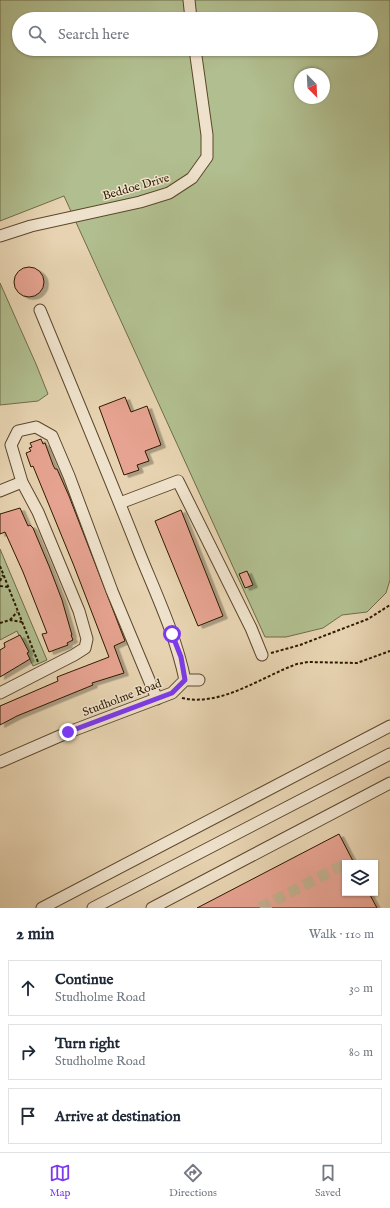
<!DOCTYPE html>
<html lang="en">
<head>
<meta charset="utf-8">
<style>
	body { margin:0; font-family:"IM FELL English",serif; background:#f6f6f7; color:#1f2937 }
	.controls { position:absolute; right:12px; bottom:12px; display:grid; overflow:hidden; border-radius:0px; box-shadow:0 1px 3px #0004 }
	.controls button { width:36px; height:36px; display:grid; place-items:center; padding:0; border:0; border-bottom:1px solid #e0e1e3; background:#fff; color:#1f2937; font:20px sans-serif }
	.compass { position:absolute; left:294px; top:68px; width:36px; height:36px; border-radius:50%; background:#fff; box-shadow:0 1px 3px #0004; rotate:156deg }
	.stop { position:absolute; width:12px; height:12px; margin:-9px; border:3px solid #7c3aed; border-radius:50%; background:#fff }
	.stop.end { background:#7c3aed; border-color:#fff; box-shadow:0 1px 4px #0008 }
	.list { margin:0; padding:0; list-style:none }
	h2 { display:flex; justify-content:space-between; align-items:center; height:52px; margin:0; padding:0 16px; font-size:17px }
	h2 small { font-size:13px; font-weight:400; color:#747a83 }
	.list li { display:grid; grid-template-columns:26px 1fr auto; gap:12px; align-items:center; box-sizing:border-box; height:56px; margin:0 8px 8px; padding:0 8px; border:1px solid #e0e1e3; border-radius:0px }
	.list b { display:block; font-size:15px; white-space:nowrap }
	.list p { margin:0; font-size:13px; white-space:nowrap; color:#747a83 }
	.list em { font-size:13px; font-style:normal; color:#747a83 }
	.icon { flex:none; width:22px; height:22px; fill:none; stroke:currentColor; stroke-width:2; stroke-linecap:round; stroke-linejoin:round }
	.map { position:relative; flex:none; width:390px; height:908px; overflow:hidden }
	.search { position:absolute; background:#fff; box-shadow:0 1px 3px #0004; left:12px; right:12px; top:12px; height:44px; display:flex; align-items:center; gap:10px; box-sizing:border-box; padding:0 14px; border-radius:22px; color:#747a83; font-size:15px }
	.sheet { height:244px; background:#fff }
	nav { display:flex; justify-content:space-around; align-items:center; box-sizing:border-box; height:56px; border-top:1px solid #e0e1e3; background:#fff; font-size:11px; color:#747a83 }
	nav a { display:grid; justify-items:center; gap:2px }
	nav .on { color:#7c3aed }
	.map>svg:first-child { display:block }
	.green { fill:#b1be8f; stroke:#6f6c48; fill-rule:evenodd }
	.building { fill:#e6a391; stroke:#2d1a00; filter:url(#shadow) }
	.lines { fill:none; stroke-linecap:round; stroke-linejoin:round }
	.minor-tunnel { stroke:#c2ae8e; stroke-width:11; stroke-dasharray:11 5.5; stroke-linecap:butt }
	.minor-casing { stroke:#5c482c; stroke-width:13 }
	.path { stroke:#2d1a00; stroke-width:2; stroke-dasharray:3 2; stroke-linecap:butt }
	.minor { stroke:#efe2cc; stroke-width:11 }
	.route { stroke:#7c3aed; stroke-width:5 }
	.labels { text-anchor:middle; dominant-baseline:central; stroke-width:3; stroke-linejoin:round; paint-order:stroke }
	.street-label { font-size:12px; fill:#2d1a00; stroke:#efe2cc }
</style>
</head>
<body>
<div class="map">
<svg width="390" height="908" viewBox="0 0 390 908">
	<defs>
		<filter id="shadow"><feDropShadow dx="4.5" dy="2.5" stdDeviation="0" flood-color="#0004"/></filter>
	</defs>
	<rect width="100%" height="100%" fill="#e7d3b1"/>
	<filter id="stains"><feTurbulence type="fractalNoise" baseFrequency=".005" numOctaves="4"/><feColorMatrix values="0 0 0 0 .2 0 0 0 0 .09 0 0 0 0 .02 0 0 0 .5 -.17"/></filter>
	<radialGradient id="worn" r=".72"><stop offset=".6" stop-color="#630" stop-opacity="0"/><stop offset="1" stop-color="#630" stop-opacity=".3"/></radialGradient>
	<!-- green -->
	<path class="green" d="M 0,0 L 390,0 L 390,580 L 386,593 L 367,612 L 342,615 L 323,628 L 286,637 L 265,637 L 64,196 L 0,221 ZM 19,19 L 371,19 L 371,49 L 19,49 ZM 300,74 L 324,74 L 324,98 L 300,98 Z
		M 0,283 L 36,364 L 48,394 L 38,401 L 0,405 Z
		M 0,549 L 47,660 L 33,666 L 17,631 L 0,640 Z"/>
	<!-- building -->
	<path class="building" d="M14 282a15 15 0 1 1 30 0a15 15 0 1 1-30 0Z
		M 125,397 L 131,412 L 147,406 L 161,445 L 145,451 L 149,461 L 137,465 L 139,470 L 124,475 L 99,407 Z
		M 41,439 L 43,444 L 45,443 L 53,465 L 55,469 L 57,469 L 69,496 L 125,641 L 114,646 L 124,673 L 92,683 L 93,685 L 17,716 L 0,725 L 0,706 L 58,681 L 57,677 L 109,657 L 74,566 L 33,466 L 31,467 L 26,453 L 31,451 L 29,448 L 32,447 L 30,443 Z
		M 20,508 L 28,526 L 30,525 L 33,528 L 49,566 L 62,600 L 72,635 L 71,635 L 73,640 L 67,643 L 68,645 L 49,652 L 42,634 L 47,633 L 23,572 L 5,532 L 0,534 L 0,514 Z
		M 181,510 L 223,616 L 198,626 L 155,521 Z
		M 247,571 L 253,585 L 245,588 L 239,574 Z
		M 20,635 L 29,652 L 27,653 L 30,659 L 0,677 L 0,650 L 5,647 L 4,643 Z
		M 339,834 L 354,863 L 345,863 L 345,893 L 369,893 L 377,908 L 197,908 Z"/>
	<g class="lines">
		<!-- minor-tunnel -->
		<path class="minor-tunnel" d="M 260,908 L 345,864"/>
		<!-- minor casing -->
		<g class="minor-casing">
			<path id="minor" d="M 189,0 L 191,19
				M 0,236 L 31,226 L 140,202 L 169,193 L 192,178 L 207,157 L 207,135 L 195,49
				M 0,491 L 22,482
				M 120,503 L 178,481 L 251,628 L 262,655
				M 185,680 L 199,680
				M 0,693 L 74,655 L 85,648 L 87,639 L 79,611 L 38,512 L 22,482 L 11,445 L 18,431 L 36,427 L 52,436 L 69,476 L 112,591 L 157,699
				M 0,762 L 69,732 L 172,693 L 185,680 C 176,636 156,594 139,552 C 107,471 73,390 40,310
				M 42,908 L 390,726
				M 93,908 L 390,754
				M 152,908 L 390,783"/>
		</g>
		<!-- path -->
		<path class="path" d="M 0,566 L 38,662
			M 0,581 L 3,575
			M 0,586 L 8,587
			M 10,620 L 17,612
			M 0,623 L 10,620 L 22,622
			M 271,653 L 300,645 L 368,619 L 390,605
			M 182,698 C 221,707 261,677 297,664 L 308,662 L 357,663 L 390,651"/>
		<!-- minor -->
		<use href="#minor" class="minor"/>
	</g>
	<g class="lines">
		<!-- route -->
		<path class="route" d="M 68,732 L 172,693 L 185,680 L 181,657 L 172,634"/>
	</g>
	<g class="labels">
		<!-- street labels -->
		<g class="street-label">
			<text transform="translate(136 187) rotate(-16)">Beddoe Drive</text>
			<text transform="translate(122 698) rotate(-21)">Studholme Road</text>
		</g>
	</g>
	<rect width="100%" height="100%" filter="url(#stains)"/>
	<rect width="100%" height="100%" fill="url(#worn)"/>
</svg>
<div class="controls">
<button><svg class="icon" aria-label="layers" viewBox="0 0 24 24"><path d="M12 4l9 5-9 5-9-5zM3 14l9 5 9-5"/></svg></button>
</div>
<svg class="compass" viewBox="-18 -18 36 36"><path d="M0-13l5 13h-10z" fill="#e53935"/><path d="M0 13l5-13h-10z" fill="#747a83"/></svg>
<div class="stop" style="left:172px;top:634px"></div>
<div class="stop end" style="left:68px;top:732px"></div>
<div class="search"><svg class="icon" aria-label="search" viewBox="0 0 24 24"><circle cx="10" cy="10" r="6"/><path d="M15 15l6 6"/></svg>Search here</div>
</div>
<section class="sheet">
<h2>2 min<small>Walk · 110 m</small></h2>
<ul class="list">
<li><svg class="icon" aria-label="ahead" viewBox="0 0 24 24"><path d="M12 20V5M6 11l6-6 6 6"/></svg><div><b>Continue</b><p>Studholme Road</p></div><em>30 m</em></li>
<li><svg class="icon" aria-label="right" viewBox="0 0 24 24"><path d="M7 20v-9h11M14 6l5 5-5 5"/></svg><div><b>Turn right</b><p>Studholme Road</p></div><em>80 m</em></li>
<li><svg class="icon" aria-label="arrive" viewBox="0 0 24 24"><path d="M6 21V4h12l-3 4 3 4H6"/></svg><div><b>Arrive at destination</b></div></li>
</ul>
</section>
<nav>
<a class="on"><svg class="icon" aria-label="map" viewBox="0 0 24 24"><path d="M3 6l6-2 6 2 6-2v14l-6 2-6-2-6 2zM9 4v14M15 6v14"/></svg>Map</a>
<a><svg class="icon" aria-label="directions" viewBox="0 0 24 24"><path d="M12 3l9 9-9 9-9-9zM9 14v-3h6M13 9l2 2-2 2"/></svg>Directions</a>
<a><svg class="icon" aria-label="saved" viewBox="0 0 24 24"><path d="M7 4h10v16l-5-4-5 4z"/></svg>Saved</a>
</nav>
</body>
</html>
